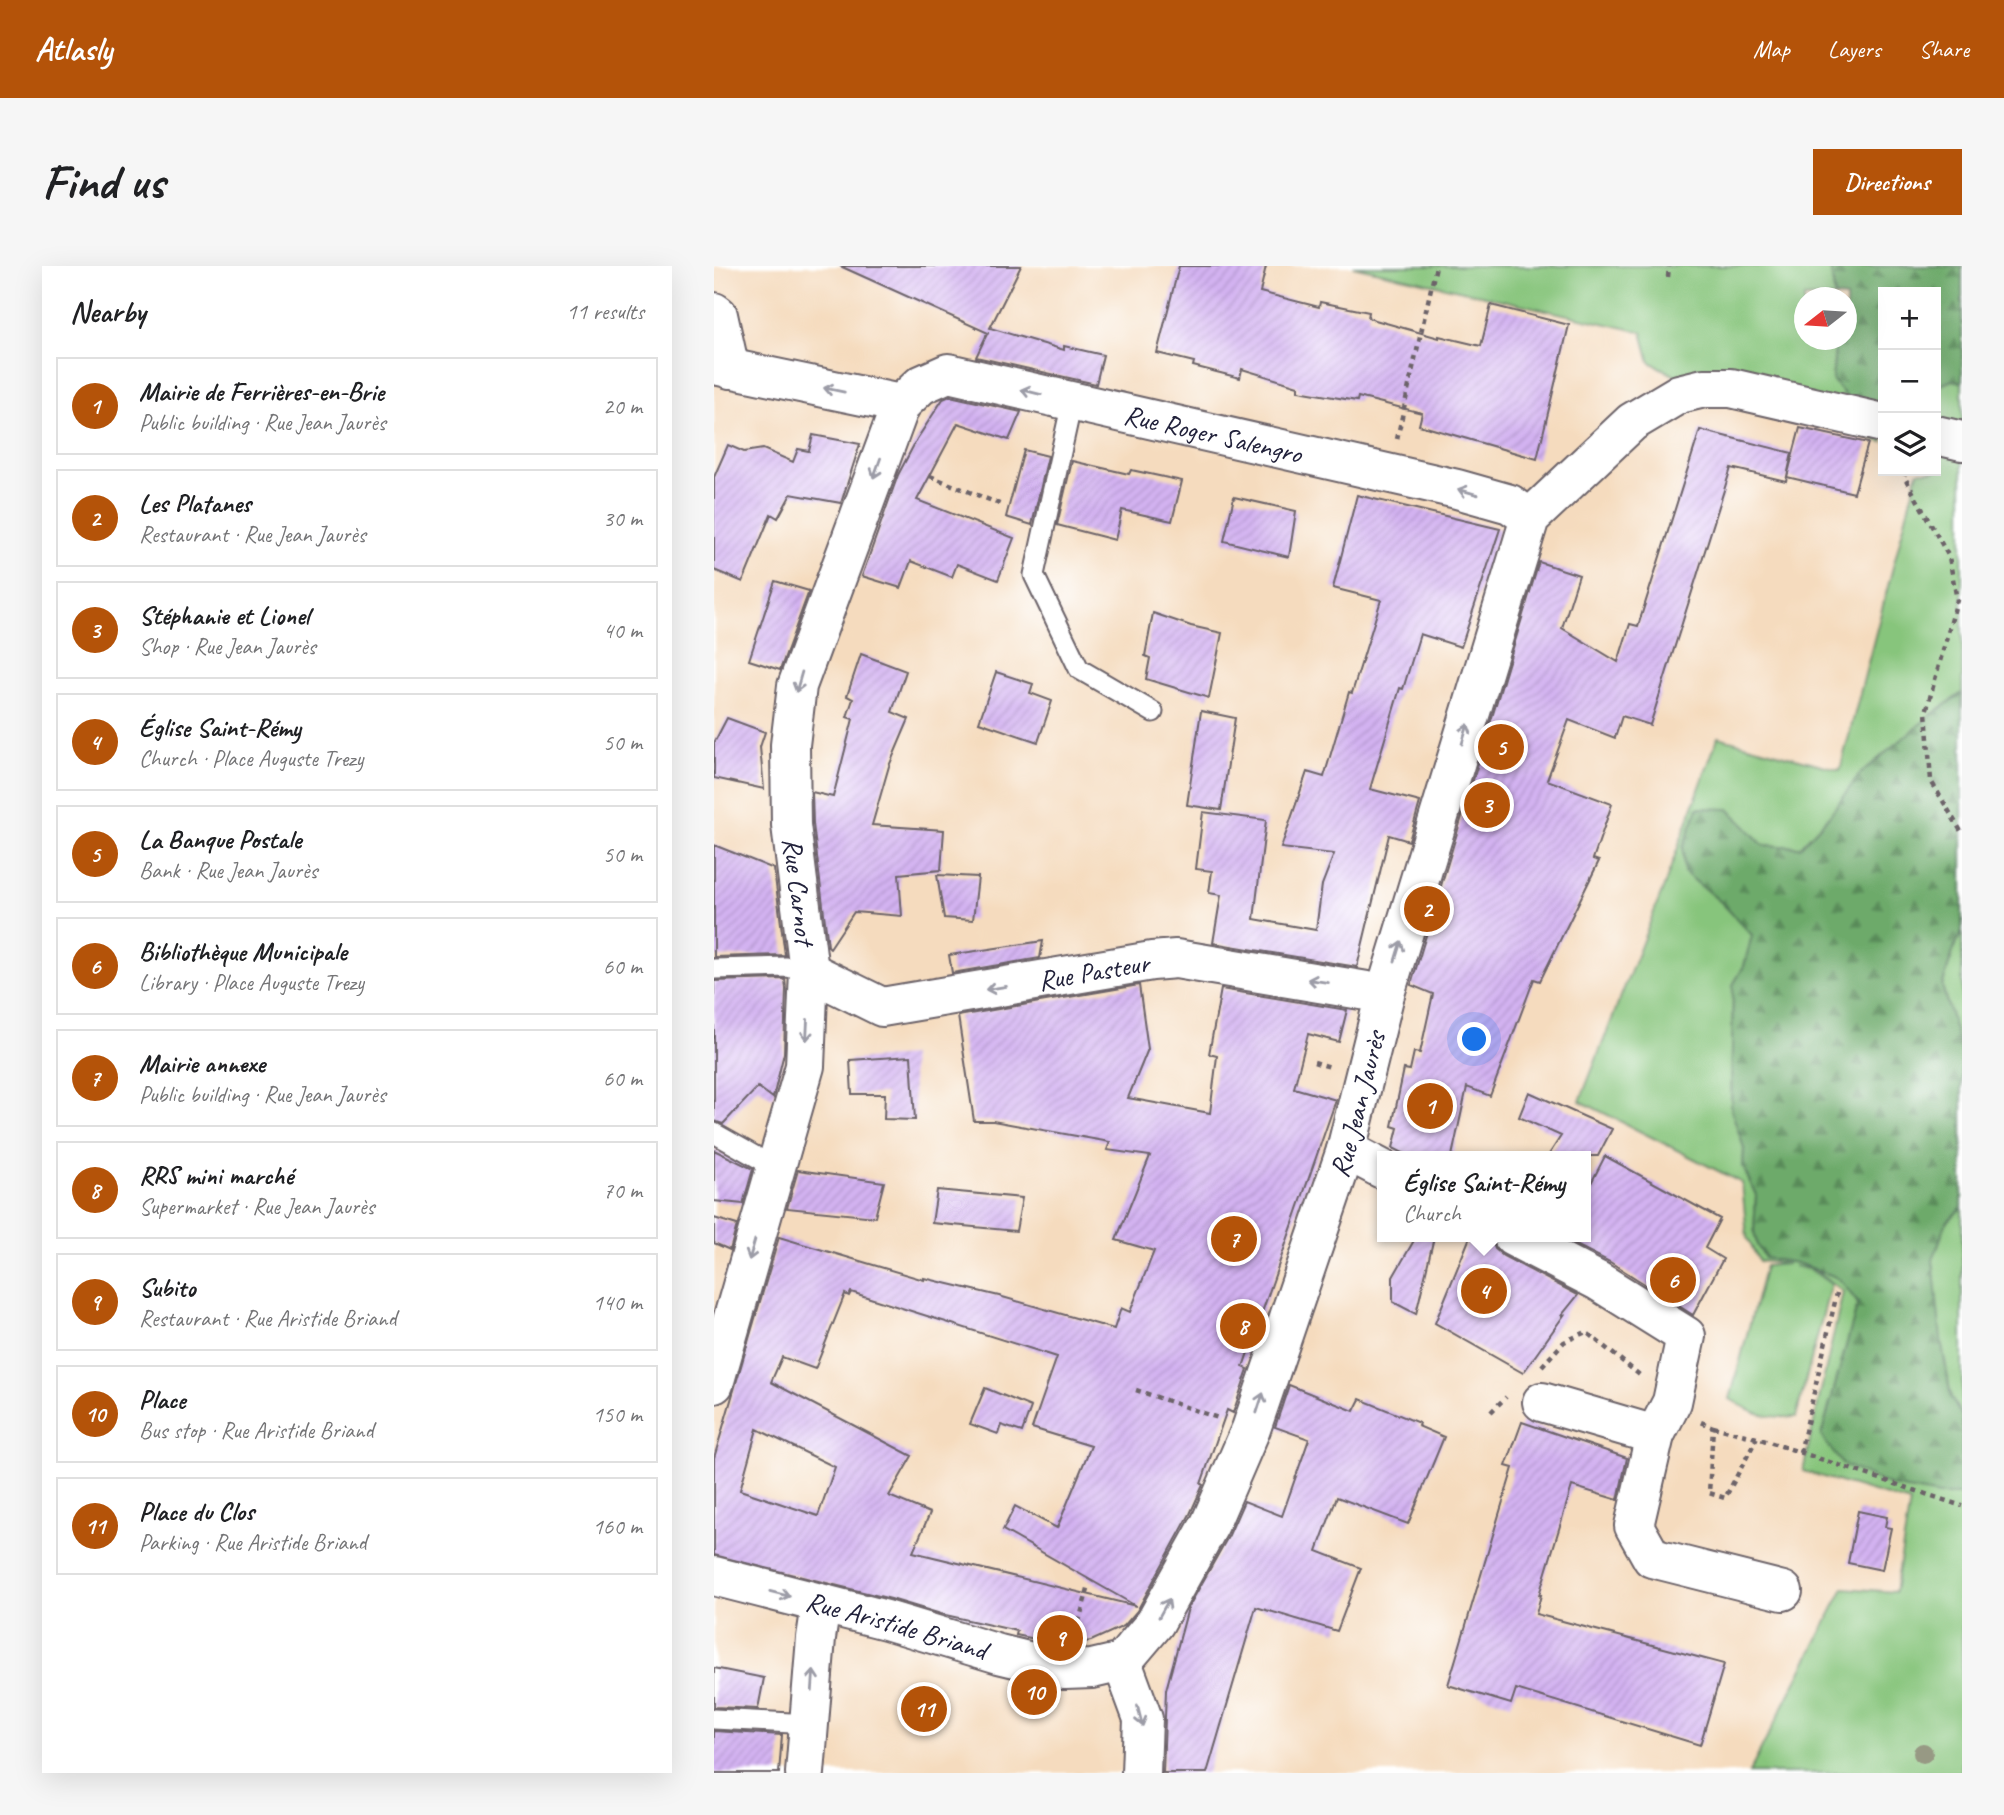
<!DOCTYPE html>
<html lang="en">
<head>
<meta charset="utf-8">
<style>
	body { margin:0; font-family:Caveat,sans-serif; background:#f6f6f6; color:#202124 }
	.controls { position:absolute; right:21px; top:21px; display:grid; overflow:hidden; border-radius:0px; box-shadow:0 7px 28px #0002 }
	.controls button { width:63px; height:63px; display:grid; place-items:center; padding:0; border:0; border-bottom:2px solid #e0e0e0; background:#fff; color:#202124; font:35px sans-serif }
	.compass { position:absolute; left:1080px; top:21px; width:63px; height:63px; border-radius:50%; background:#fff; box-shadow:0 7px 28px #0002; rotate:253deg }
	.you { position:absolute; left:761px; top:774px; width:24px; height:24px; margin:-18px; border:5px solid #fff; border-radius:50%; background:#1a73e8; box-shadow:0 0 0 10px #1a73e833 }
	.badge { display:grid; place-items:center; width:46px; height:46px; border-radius:50%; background:#b45309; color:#fff; font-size:23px; font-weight:700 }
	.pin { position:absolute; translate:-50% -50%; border:4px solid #fff; box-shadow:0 2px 7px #0006 }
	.popup { position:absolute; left:663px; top:885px; width:214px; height:91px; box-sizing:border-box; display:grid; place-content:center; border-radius:0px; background:#fff; filter:drop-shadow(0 2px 5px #0005); font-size:23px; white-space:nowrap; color:#757577 }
	.popup b { font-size:26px; color:#202124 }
	.popup::after { content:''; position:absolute; left:50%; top:100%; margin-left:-14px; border:14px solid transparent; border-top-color:#fff }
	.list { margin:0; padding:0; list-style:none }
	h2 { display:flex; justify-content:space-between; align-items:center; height:91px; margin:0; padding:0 28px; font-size:30px }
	h2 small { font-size:23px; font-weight:400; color:#757577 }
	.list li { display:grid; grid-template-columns:46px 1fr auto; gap:21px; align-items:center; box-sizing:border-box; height:98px; margin:0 14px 14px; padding:0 14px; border:2px solid #e0e0e0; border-radius:0px }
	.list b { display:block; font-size:26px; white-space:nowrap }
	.list p { margin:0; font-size:23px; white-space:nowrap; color:#757577 }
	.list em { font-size:23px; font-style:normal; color:#757577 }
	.icon { flex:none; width:38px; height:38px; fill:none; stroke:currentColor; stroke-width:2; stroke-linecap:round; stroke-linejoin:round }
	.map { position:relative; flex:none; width:1248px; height:1507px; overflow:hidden; border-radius:0px }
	header { display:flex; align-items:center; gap:42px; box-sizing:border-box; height:98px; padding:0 35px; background:#b45309; color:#fff }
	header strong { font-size:33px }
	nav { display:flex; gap:38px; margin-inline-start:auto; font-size:24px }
	.intro { display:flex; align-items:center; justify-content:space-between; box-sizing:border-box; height:168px; padding:0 42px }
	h1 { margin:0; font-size:49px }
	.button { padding:18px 32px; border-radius:0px; background:#b45309; color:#fff; font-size:24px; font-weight:700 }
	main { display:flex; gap:42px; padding:0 42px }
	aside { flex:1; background:#fff; border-radius:0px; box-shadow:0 7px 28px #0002 }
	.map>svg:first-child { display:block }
	.green { fill:#87c57b; stroke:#54745b; stroke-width:2 }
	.forest { fill:url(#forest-firs); stroke:#486653; stroke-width:2 }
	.building { fill:url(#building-hatch); fill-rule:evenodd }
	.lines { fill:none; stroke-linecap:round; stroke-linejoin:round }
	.service-casing { stroke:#6c6369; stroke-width:23 }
	.minor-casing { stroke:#6c6369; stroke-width:42 }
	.secondary-casing { stroke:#6c6369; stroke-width:42 }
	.path { stroke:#6c6369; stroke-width:4.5; stroke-dasharray:5 5; stroke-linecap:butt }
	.service { stroke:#fff; stroke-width:19 }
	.minor { stroke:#fff; stroke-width:38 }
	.secondary { stroke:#fff; stroke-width:38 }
	.tree { fill:#979984 }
	.oneway { stroke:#9c9ca7 }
	.labels { text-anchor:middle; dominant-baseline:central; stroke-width:5; stroke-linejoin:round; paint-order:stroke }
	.street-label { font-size:28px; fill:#22223b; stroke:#fff }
</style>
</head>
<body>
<header>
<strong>Atlasly</strong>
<nav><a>Map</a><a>Layers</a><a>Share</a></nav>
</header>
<div class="intro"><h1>Find us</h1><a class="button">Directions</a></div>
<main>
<aside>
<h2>Nearby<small>11 results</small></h2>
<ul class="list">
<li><span class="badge">1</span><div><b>Mairie de Ferrières-en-Brie</b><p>Public building · Rue Jean Jaurès</p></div><em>20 m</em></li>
<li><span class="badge">2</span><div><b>Les Platanes</b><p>Restaurant · Rue Jean Jaurès</p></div><em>30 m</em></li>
<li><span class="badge">3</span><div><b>Stéphanie et Lionel</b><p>Shop · Rue Jean Jaurès</p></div><em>40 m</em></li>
<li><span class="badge">4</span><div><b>Église Saint-Rémy</b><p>Church · Place Auguste Trezy</p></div><em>50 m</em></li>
<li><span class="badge">5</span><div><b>La Banque Postale</b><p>Bank · Rue Jean Jaurès</p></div><em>50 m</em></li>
<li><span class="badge">6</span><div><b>Bibliothèque Municipale</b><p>Library · Place Auguste Trezy</p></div><em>60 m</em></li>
<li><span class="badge">7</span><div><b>Mairie annexe</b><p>Public building · Rue Jean Jaurès</p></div><em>60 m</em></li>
<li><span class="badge">8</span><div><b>RRS mini marché</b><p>Supermarket · Rue Jean Jaurès</p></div><em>70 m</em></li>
<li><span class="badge">9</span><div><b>Subito</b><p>Restaurant · Rue Aristide Briand</p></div><em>140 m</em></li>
<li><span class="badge">10</span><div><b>Place</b><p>Bus stop · Rue Aristide Briand</p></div><em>150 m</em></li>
<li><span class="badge">11</span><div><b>Place du Clos</b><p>Parking · Rue Aristide Briand</p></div><em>160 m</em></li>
</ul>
</aside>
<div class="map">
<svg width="1248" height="1507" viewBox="0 0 1248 1507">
	<defs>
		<pattern id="forest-firs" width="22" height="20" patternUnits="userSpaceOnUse" patternTransform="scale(1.75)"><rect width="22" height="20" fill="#6daa6b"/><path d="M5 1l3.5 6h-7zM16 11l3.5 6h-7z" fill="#598a59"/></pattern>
		<pattern id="building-hatch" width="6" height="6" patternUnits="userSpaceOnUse" patternTransform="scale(1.75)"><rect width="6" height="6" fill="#d3b2f1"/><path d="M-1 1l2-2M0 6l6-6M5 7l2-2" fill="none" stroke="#b599d0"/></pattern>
	</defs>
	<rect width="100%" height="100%" fill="#fff"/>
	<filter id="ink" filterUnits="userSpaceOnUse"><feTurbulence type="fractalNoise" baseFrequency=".0143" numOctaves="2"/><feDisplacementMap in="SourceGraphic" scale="14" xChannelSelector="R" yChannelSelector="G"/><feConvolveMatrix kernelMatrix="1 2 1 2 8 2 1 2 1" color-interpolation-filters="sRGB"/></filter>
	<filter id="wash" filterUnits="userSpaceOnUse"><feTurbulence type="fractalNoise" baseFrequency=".00686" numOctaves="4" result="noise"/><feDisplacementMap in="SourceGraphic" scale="28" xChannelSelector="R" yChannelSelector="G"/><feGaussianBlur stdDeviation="1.57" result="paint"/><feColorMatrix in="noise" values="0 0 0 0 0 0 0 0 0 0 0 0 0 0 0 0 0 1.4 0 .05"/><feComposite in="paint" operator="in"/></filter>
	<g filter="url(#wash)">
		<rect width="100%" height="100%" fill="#f5dbbe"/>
		<!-- green -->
		<path class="green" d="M 639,0 L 1116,0 L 1121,31 L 1090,32 L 1090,74 L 1122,74 L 1118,114 L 1169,138 L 1169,176 L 998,130 L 936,96 L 928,66 Z
			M 1238,114 L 1248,116 L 1248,427 L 1217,449 L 1114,551 L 1086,581 L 1049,579 L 1015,544 L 984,542 L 969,581 L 970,606 L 1007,636 L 1039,668 L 1030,700 L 1019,719 L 1017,843 L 1030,882 L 1029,901 L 1042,929 L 1040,965 L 1043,979 L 1051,992 L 1083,997 L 1117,1009 L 1126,1013 L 1144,1038 L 1107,1170 L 1246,1229 L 1248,1228 L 1248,1507 L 1035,1507 L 1130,1322 L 1181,1326 L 1196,1237 L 1089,1205 L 1129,1026 L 1101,1004 L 1080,1000 L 1097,1004 L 1117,1018 L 1082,1151 C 1052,1152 1042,1149 1016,1133 L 1051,1000 L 1074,998 L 1045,995 L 1033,972 L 1028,917 L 866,835 L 949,623 L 1004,471 L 1126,504 L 1204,205 L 1222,205 L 1222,121 Z
			M 1248,666 L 1248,789 L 1228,720 L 1242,677 Z
			M 1248,941 L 1248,1151 L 1237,1132 L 1231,1094 L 1216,1092 L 1223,1036 L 1219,994 L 1232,957 Z"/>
		<!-- forest -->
		<path class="forest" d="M 1116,0 L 1248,0 L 1248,116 L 1238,114 L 1222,121 L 1222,26 L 1169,26 L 1169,138 L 1142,142 L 1118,114 L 1122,74 L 1132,74 L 1132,32 L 1121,31 Z
			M 1248,427 L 1248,666 L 1242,677 L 1228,720 L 1248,789 L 1248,941 L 1232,957 L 1219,994 L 1227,1073 L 1237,1132 L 1248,1151 L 1248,1228 L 1246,1229 L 1225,1229 L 1177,1220 L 1128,1198 L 1107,1170 L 1144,1037 L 1126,1014 L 1117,1009 L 1083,997 L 1051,992 L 1043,979 L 1040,965 L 1042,929 L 1029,901 L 1030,882 L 1017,843 L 1019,719 L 1030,700 L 1038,669 L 1007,636 L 970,606 L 969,581 L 984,542 L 1015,543 L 1049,579 L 1086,581 L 1114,551 L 1146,508 L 1217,449 Z"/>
		<g id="blocks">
			<!-- building -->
			<path class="building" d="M 126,0 L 307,0 L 276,62 L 350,84 L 350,80 L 389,89 L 382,118 L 262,91 L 274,66 L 274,67 Z
				M 465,0 L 552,0 L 546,26 L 605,41 L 606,36 L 655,46 L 654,52 L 725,72 L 725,70 L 767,80 L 777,39 L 855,59 L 823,193 L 705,159 L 708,147 L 644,131 L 643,135 L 584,125 L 584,120 L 528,103 L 526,112 L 479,100 L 480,96 L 443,87 Z
				M 236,130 L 307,146 L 295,174 L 244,157 L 203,234 L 300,272 L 284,314 L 243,298 L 238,311 L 197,295 L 187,322 L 148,310 L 184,209 L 203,173 L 229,133 Z
				M 1086,162 L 1154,177 L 1140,227 L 1073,211 Z
				M 986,164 L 1078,187 L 1072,215 L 1017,202 L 936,459 L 908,450 L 901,472 L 855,454 L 833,514 L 898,538 L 879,593 L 885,595 L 826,715 L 820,713 L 776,830 L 753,821 L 738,890 L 695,890 L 679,882 L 684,862 L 678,860 L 690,803 L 696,804 L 700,786 L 706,787 L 719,728 L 697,719 L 825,296 L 865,309 L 848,362 L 904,396 L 916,358 L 924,360 Z
				M 99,169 L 146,178 L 127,237 L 77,228 L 64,252 L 57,248 L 29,316 L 0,304 L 0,211 L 14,179 L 30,186 L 49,183 L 79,196 L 84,183 L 95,185 Z
				M 310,184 L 334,190 L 318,259 L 292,251 Z
				M 358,195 L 415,208 L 417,204 L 468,215 L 458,255 L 408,244 L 401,274 L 343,259 Z
				M 643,229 L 786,263 L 747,381 L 706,368 L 689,423 L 686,422 L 656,523 L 706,536 L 695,575 L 675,569 L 643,701 L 499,677 L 507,629 L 495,627 L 498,605 L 482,603 L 489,546 L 552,554 L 540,653 L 602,664 L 608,619 L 620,588 L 567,582 L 593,506 L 610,511 L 635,426 L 638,427 L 667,334 L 619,322 Z
				M 520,231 L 582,245 L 575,291 L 510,275 Z
				M 61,315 L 95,325 L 66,404 L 35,394 Z
				M 439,347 L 477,360 L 508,367 L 495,432 L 432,413 L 436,392 L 431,390 Z
				M 147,388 L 192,405 L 178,446 L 195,453 L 175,500 L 158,559 L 230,564 L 227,604 L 185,608 L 188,650 L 140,646 L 116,682 L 114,680 L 99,558 L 98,526 L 119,531 L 139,453 L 133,451 L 139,433 L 133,430 Z
				M 282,406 L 319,418 L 316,427 L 338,435 L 324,476 L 265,456 Z
				M 487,445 L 521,452 L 507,544 L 473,539 Z
				M 13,452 L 51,466 L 46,481 L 50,523 L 0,512 L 0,477 Z
				M 0,579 L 60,603 L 71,689 L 0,691 Z
				M 223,609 L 264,611 L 259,654 L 230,652 Z
				M 329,675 L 326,692 L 238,707 L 235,689 Z
				M 71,713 L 72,723 L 70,787 L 59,832 L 44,821 L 9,858 L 0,855 L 0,715 Z
				M 425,719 L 434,783 L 414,832 L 496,847 L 503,790 L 495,788 L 507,723 L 633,744 L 625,776 L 594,768 L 580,822 L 622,834 L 529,1101 L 534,1103 L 519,1147 L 513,1144 L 487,1218 L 489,1219 L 476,1248 L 423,1345 L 410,1360 L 377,1375 L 350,1379 L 302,1369 L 303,1365 L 227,1348 L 177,1333 L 0,1289 L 0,1192 L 65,971 L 210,1014 L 210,1012 L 285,1030 L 400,1063 L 407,1042 L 416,1046 L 440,985 L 402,974 L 436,890 L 393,884 L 396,876 L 279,855 L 260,855 L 244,750 ZM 137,1026 L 343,1091 L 318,1162 L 377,1180 L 343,1262 L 301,1240 L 289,1264 L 422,1340 L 199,1286 L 216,1247 L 175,1230 L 198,1190 L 57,1116 L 68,1091 L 101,1103 L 131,1028 L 135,1030 ZM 43,1163 L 121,1201 L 104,1250 L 26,1224 Z
				M 197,790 L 201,854 L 170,853 L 171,828 L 138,828 L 136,794 Z
				M 815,826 L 898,863 L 884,890 L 834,890 L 847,870 L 805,851 Z
				M 0,884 L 39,903 L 29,938 L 0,935 Z
				M 891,890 L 1006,953 L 991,982 L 1009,993 L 979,1049 L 896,996 L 848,972 L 872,971 L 872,927 Z
				M 84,904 L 170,916 L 161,951 L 73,942 Z
				M 223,924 L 308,932 L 302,965 L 218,957 Z
				M 0,952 L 23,959 L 16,984 L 0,977 Z
				M 702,971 L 720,971 L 702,1048 L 679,1036 L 679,1011 Z
				M 756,971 L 773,971 L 777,973 L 781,983 L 789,990 L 864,1029 L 848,1049 L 850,1049 L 809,1107 L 721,1057 Z
				M 575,1119 L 640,1145 L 646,1133 L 705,1157 L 704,1160 L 730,1171 L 694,1258 L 623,1231 L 603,1285 L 647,1302 L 623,1365 L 542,1341 L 493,1507 L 449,1507 L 452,1424 L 474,1342 L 515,1269 L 530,1235 L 568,1250 L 595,1173 L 561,1161 Z
				M 271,1122 L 317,1141 L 308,1166 L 287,1159 L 284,1168 L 256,1158 Z
				M 808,1156 L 913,1192 L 904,1234 L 858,1220 L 825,1329 L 827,1329 L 822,1348 L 1010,1398 L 986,1479 L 802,1423 L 797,1438 L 734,1419 L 799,1202 L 792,1200 Z
				M 1144,1245 L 1173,1251 L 1171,1261 L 1177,1262 L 1168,1304 L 1134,1297 Z
				M 0,1402 L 50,1412 L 44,1443 L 0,1441 Z
				M 0,1465 L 68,1469 L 65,1507 L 0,1507 Z"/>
		</g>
	</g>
	<g filter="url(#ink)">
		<use href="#blocks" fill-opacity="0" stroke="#6c6369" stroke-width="2"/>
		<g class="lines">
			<!-- service casing -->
			<g class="service-casing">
				<path id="service" d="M 358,136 L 320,309 L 365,403 L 439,446
					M 0,703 L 72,701 L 95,705
					M 0,867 L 62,902
					M 0,1453 L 96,1458"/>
			</g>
			<!-- minor casing -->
			<g class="minor-casing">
				<g id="minor">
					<path d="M 0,46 L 4,49 L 16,103"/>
					<path id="s1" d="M 95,705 L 168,741 L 438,695 L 462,693 L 671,728"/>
					<path d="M 632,884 L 668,903"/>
					<path d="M 799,971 L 884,1015 L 972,1070 L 958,1136 L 941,1169 L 828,1136"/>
					<path d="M 0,1118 L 91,800 L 95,705 L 77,559 L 76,479 L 83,420 L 187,138"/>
					<path d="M 941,1169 L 920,1260 L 938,1292 L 1069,1325"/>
					<path d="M 408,1396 L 429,1453 L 427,1507"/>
					<path d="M 91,1507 L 102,1372 L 107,1339"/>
				</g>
			</g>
			<!-- secondary casing -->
			<g class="secondary-casing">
				<g id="secondary">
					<path id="s2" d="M 0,99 L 187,138 L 207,119 L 234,107 L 743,223 L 796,238 L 816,252"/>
					<path d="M 1222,169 L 1248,175"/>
					<path id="s3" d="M 0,1310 L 172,1354 L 285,1388 L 351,1404 L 378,1403 L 408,1396 L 441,1357 L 496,1258 L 537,1163 L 632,884 L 671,728 L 816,252 L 918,156 L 965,128 L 990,122 L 1017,122 L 1169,157"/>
				</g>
			</g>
			<!-- path -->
			<path class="path" d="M 954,11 L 955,0
				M 683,173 L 722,0
				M 1192,205 L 1190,210 L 1235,291 L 1243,334 L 1212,446 L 1217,515 L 1248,567
				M 216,210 L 288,239
				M 600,796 L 616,801
				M 828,1100 L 850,1076 L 872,1066 L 927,1110
				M 422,1124 L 504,1152
				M 777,1146 L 792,1131
				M 987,1156 L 999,1161 L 995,1227 L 1011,1232 L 1043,1172
				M 999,1161 L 1043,1172 L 1248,1240
				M 1086,1187 L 1123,1027
				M 362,1366 L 375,1319"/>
			<!-- service -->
			<use href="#service" class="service"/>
			<!-- minor -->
			<use href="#minor" class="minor"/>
			<!-- secondary -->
			<use href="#secondary" class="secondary"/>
		</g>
		<!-- trees -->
		<circle class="tree" cx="1209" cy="1487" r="10"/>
		<!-- one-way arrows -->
		<defs><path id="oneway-shaft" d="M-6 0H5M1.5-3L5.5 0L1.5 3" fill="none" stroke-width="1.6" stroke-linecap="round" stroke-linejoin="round" transform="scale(1.75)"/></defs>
		<g class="oneway">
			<use href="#oneway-shaft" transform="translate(120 124) rotate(-168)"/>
			<use href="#oneway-shaft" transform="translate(317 126) rotate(-166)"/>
			<use href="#oneway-shaft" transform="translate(163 202) rotate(110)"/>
			<use href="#oneway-shaft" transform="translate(754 226) rotate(-164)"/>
			<use href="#oneway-shaft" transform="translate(85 416) rotate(106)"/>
			<use href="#oneway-shaft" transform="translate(751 468) rotate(-73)"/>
			<use href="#oneway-shaft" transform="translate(684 685) rotate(-73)"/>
			<use href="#oneway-shaft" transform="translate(604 715) rotate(-171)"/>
			<use href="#oneway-shaft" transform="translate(282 722) rotate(171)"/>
			<use href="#oneway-shaft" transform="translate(93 764) rotate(93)"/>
			<use href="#oneway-shaft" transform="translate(38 984) rotate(106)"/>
			<use href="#oneway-shaft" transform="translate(546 1137) rotate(-72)"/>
			<use href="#oneway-shaft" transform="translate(66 1328) rotate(14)"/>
			<use href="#oneway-shaft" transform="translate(450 1342) rotate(-61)"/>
			<use href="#oneway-shaft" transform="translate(99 1415) rotate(-86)"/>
			<use href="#oneway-shaft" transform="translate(426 1450) rotate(76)"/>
		</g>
	</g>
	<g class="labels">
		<!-- street labels -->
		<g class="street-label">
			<text stroke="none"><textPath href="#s2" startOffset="520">Rue Roger Salengro</textPath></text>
			<text transform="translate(85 625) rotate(83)">Rue Carnot</text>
			<text stroke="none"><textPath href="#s1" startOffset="296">Rue Pasteur</textPath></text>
			<text stroke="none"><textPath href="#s3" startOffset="1031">Rue Jean Jaurès</textPath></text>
			<text stroke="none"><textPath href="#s3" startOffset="189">Rue Aristide Briand</textPath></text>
		</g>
	</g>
</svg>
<div class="controls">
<button>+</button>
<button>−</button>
<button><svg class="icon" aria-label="layers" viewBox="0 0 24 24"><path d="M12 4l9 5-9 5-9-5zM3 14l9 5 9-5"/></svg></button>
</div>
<svg class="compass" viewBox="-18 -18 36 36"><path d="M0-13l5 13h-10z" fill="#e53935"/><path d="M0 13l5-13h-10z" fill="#757577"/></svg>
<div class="you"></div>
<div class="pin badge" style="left:716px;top:840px">1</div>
<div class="pin badge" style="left:713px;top:643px">2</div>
<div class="pin badge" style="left:773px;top:539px">3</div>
<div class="pin badge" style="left:770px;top:1025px">4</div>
<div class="popup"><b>Église Saint-Rémy</b>Church</div>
<div class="pin badge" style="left:787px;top:481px">5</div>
<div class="pin badge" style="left:959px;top:1014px">6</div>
<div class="pin badge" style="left:520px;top:973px">7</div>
<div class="pin badge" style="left:529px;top:1060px">8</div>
<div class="pin badge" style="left:346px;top:1372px">9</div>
<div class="pin badge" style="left:320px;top:1426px">10</div>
<div class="pin badge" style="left:210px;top:1443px">11</div>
</div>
</main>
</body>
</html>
